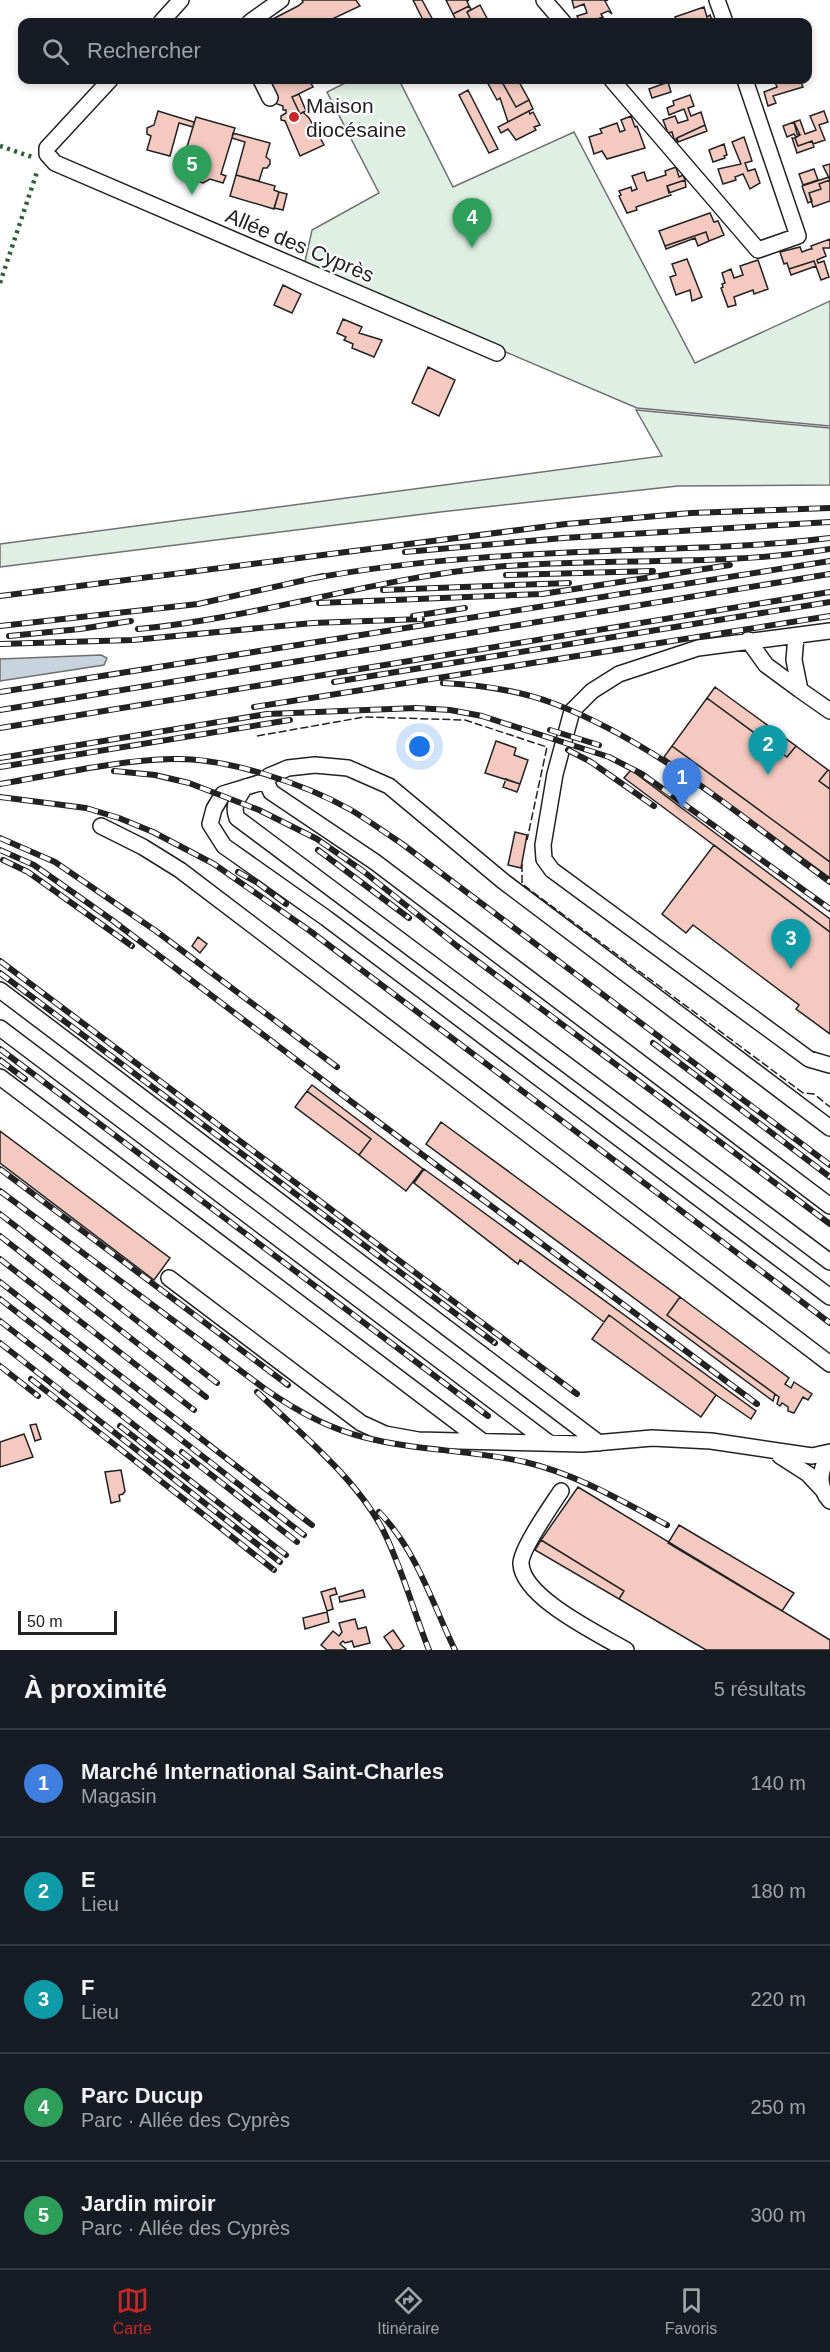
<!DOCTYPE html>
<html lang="fr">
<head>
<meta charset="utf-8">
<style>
	body { margin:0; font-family:Arial,sans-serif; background:#20242c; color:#f1f3f6 }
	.scale { position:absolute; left:18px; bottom:15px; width:99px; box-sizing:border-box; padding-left:6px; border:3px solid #222; border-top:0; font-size:16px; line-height:21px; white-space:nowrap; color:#222; -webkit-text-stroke:4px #fff; paint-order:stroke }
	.you { position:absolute; left:420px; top:747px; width:21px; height:21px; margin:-15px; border:4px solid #fff; border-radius:50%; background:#1a73e8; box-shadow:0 0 0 9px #1a73e833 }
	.badge { display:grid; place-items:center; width:39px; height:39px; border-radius:50%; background:#c62828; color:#fff; font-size:20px; font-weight:700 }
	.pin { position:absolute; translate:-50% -50px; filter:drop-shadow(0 2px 3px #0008) }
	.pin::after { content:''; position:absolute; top:32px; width:21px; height:18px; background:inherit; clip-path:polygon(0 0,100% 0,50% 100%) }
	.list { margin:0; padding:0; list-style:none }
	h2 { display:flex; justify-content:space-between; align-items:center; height:78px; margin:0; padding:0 24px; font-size:26px }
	h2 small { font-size:20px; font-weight:400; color:#9ea1a6 }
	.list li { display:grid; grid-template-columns:39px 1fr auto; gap:18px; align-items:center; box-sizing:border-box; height:108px; padding:0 24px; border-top:2px solid #363941 }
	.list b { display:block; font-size:22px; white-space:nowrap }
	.list p { margin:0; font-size:20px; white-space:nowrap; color:#9ea1a6 }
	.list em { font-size:20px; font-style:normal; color:#9ea1a6 }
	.icon { flex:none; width:33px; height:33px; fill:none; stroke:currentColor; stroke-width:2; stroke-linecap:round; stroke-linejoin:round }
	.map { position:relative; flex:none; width:830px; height:1650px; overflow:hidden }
	.search { position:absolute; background:#171b24; box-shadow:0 3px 9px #0003; left:18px; right:18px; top:18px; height:66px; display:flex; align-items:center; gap:15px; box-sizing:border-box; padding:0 21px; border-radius:12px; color:#9ea1a6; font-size:22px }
	.sheet { height:618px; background:#171b24 }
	nav { display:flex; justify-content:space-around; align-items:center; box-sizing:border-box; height:84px; border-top:2px solid #363941; background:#171b24; font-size:16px; color:#9ea1a6 }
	nav a { display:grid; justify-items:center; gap:3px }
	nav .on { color:#c62828 }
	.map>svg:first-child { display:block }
	.green { fill:#e0efe3; stroke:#6f6f6f; stroke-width:1.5 }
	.water { fill:#c7d3dd; stroke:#6f6f6f; stroke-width:1.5 }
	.building { fill:#f3c9c0; stroke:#222; stroke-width:1.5 }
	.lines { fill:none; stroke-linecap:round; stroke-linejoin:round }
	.minor-casing { stroke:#222; stroke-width:18 }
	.minor { stroke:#fff; stroke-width:15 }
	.rail-casing { stroke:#222; stroke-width:6 }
	.rail { stroke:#fff; stroke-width:4; stroke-dasharray:11; stroke-linecap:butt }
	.hedge { stroke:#2f5e38; stroke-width:4.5; stroke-dasharray:3 4.5; stroke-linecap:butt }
	.fence { stroke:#222; stroke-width:1.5; stroke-dasharray:8 3; stroke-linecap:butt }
	.poi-dot { fill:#c62828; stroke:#fff; stroke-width:2 }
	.labels { text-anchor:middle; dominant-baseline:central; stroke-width:4.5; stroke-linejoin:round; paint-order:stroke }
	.poi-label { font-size:21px; fill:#222; stroke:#fff; text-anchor:start }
	.street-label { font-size:21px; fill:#222; stroke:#fff }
</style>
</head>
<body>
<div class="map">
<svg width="830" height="1650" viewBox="0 0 830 1650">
	<rect width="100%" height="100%" fill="#fff"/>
	<!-- green -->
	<path class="green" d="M 351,80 L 399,80 L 453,187 L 574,132 L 695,363 L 830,301 L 830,426 L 637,408 L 304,266 L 312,230 L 379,193 L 327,92 Z
		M 636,410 L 830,428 L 830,485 L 678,486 L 440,512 L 0,567 L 0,544 L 662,456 Z"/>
	<!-- water -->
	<path class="water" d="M 101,655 L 107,658 L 104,665 L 0,681 L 0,659 Z"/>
	<!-- building -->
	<path class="building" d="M 302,0 L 356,0 L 360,6 L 326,22 L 267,22 L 298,6 L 303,2 Z
		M 413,0 L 422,0 L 434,22 L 424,22 Z
		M 446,0 L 469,0 L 467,1 L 469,6 L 453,14 Z
		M 572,0 L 608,0 L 605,1 L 612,14 L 608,11 L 601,14 L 603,17 L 588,22 L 580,22 L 577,16 L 587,13 L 584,4 L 574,8 Z
		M 480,5 L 489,22 L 472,22 L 467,12 Z
		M 469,6 L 471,9 L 467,12 L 472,22 L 457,22 L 453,14 Z
		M 704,7 L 707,17 L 710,15 L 712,20 L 705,22 L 677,22 L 675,17 Z
		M 266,80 L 309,80 L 313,87 L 292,97 L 300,114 L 303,112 L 309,118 L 324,145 L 300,156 L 285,121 L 281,120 L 281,116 L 286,113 L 286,110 L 283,110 L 283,106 L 277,104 Z
		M 486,80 L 501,80 L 516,107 L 529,100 L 533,109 L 508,122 L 500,98 L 497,100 Z
		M 501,80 L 518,80 L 529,100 L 516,107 Z
		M 774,80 L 800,80 L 803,87 L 773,96 L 776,103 L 768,106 L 764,92 L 777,87 Z
		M 668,82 L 671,92 L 652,98 L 649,89 Z
		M 468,90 L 498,149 L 489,153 L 459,95 Z
		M 299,94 L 306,111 L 300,114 L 292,97 Z
		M 690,95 L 694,106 L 688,108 L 691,116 L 701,112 L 705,125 L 677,138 L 678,142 L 676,142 L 677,139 L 674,139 L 672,132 L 668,133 L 663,120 L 675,116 L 678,123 L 688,120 L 684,109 L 669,115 L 667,108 L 674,105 L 673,101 Z
		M 531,110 L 529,111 L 530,114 L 533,112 L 540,125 L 534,127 L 536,130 L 516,140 L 508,129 L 501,133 L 498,127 Z
		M 158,111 L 194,122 L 193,127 L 179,123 L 170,156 L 147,150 L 151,136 L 147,134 L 147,128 L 154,125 Z
		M 824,111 L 828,122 L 819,125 L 825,140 L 813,144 L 812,141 L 798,146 L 795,138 L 800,135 L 794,122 L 800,120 L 805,134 L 816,130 L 810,116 Z
		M 631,116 L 635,127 L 637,126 L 645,148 L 607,159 L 602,151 L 594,154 L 589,137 L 602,133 L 600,129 L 617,123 L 620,132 L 625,130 L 621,120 Z
		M 196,117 L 235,128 L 221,174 L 226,176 L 223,183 L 210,179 L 203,183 L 194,180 L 189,173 L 180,170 Z
		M 794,122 L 797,134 L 800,135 L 796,137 L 794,134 L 787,137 L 783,126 Z
		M 705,125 L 707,131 L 678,142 L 677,138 Z
		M 233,133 L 270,143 L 266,157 L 270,160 L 270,164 L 267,168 L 263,168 L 259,181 L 236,175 L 245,142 L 232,138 Z
		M 744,137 L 752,161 L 745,163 L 748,171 L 755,169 L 760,183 L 750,189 L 743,174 L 735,177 L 736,180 L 723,184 L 718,169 L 741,164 L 732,142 Z
		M 792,138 L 795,138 L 798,146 L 812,141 L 814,147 L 797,153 Z
		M 724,144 L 727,155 L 724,156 L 725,158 L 713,162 L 709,150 Z
		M 830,164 L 830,201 L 813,207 L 809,193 L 821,189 L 819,184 L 830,180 L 823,166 Z
		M 676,167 L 679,177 L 683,175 L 685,180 L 667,186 L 671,195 L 636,207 L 637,210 L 627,213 L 619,196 L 621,195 L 619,191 L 631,187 L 632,191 L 637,189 L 632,176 L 644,172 L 647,181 L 666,175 L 665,171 Z
		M 814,169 L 818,180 L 803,185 L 799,174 Z
		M 236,175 L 275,186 L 274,190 L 279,192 L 274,209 L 230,196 Z
		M 829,177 L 830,180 L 819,184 L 821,189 L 809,193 L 812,201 L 808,203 L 802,186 Z
		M 685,180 L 686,187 L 669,193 L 667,186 Z
		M 279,192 L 287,194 L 283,210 L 274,208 Z
		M 710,213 L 714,222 L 718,221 L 724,235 L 709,241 L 706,232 L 665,246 L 659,231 Z
		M 706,232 L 709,241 L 698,246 L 695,238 L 666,249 L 665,246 Z
		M 830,239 L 830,248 L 823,248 L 826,256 L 817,260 L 818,263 L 824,261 L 829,277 L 821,280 L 814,261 L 789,269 L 787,263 L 784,264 L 780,252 L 800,247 L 802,252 L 810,249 L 812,249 L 811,246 Z
		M 687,259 L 702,297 L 692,301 L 690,290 L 676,295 L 670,277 L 676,275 L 672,264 Z
		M 758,260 L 768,289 L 754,294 L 753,290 L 734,297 L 736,305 L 728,307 L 721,288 L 723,287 L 722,284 L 725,283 L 722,273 L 731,269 L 734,278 L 743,275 L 740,266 Z
		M 814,261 L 816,266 L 791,275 L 789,269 Z
		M 283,285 L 301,294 L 292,313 L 274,305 Z
		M 343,319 L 362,327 L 359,333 L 382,340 L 374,357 L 352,348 L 353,344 L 344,340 L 346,337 L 337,333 Z
		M 428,367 L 455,380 L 439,416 L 412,403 Z
		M 715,687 L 796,746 L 787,757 L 707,698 Z
		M 707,698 L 787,757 L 796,746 L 828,770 L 819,781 L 830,789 L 830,862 L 672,746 Z
		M 496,741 L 516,748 L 514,755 L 528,760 L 520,784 L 485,773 Z
		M 672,746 L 830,862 L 830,878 L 664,757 Z
		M 631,770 L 830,919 L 830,932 L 624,778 Z
		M 828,770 L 830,771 L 830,789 L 819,781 Z
		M 506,779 L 520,784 L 517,792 L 503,787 Z
		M 515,832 L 527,835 L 521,868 L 508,865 Z
		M 714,845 L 830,932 L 830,1034 L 796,1009 L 799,1005 L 693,925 L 686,933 L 662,914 Z
		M 198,937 L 207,944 L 200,953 L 192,946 Z
		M 312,1085 L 423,1169 L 406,1191 L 359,1155 L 371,1139 L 307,1091 Z
		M 307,1091 L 371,1139 L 359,1155 L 295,1107 Z
		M 441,1122 L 680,1297 L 667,1315 L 775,1394 L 773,1401 L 426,1144 Z
		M 0,1131 L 170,1258 L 154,1280 L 0,1163 Z
		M 424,1169 L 756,1411 L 751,1419 L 716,1395 L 609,1315 L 604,1322 L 520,1260 L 518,1264 L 414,1183 Z
		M 680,1297 L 789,1378 L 785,1384 L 791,1388 L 794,1382 L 812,1394 L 808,1400 L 803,1397 L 794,1413 L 788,1411 L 788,1407 L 782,1403 L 780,1406 L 777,1404 L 779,1397 L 667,1315 Z
		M 609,1315 L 716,1395 L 701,1417 L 592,1339 Z
		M 36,1424 L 41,1439 L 35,1441 L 30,1425 Z
		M 24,1434 L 33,1457 L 0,1467 L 0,1442 Z
		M 121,1470 L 125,1491 L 123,1494 L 119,1495 L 120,1501 L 111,1503 L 105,1472 Z
		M 578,1487 L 830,1640 L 830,1650 L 706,1650 L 619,1599 L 624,1591 L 541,1540 Z
		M 679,1525 L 794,1593 L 782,1611 L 668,1543 Z
		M 541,1540 L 624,1591 L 619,1599 L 535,1550 Z
		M 335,1588 L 337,1594 L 330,1596 L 333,1609 L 327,1611 L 321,1592 Z
		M 363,1590 L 365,1597 L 340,1602 L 339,1597 Z
		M 327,1612 L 329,1622 L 305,1629 L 303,1618 Z
		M 355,1619 L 358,1629 L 366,1627 L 370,1643 L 354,1647 L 352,1641 L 345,1643 L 343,1641 L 340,1644 L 346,1649 L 344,1650 L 327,1650 L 321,1645 L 333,1631 L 339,1636 L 342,1632 L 339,1623 Z
		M 393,1630 L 404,1646 L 399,1650 L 393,1650 L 384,1637 Z"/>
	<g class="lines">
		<!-- minor casing -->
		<g class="minor-casing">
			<path id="minor" d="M 544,0 L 563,22
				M 717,0 L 725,22
				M 161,22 L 181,0
				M 250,22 L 281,0
				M 110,80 L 47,148 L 47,154 L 55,163 L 497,353
				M 261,80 L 270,98
				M 612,80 L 758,250 L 798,236 L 745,80
				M 830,631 L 698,648 L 619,674 L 592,691 L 572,711 L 555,774 L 543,845 L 544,859 L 552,870 L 809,1059 L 830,1065
				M 748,640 L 766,665 L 800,690 L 794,660 L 796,636
				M 800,690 L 830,711
				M 266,781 L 223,794 L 214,809 L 210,824 L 224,846 L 326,918 L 830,1297
				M 245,787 C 238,798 232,805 237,818 L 830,1262
				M 101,826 L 143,847 L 180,870 L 830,1364
				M 0,990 L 599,1443
				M 0,1028 L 549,1443
				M 0,1077 L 482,1441
				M 830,1128 L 503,881 L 389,786 L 348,768 L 315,765 L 288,768 L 269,776 L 266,781 L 271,792 L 375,862 L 830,1206
				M 169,1278 L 361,1423 L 385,1434 L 418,1440 L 583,1444 L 652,1438 L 711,1441 L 812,1456 L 830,1452
				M 780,1456 L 808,1474 L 823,1490
				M 830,1456 C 818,1469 818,1488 830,1501
				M 561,1491 C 552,1505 520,1550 521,1564 C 523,1598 599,1634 626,1650"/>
		</g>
		<!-- minor -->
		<use href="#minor" class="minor"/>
		<!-- rail casing -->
		<g class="rail-casing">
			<path id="rail" d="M 405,552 L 563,538 L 830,522
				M 506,575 L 653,571
				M 315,578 C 418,559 525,554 629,550 C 697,548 763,546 830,538
				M 383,590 L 569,583
				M 0,596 L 566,524 L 691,513 L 830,508
				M 319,603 L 542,594 L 730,565
				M 413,616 L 465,608
				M 0,626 L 198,604 L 323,576
				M 138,629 C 258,618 374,578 495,567 C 606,557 719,567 830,549
				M 9,636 L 80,629 L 131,621
				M 0,644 L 133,640 L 313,623 L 422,619
				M 334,682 L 830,602
				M 443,683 C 481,685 519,690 555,704 C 655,742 744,819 830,882
				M 0,692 L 830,561
				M 254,707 L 830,616
				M 0,710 L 830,574
				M 0,728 L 830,592
				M 550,730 L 599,745
				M 568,750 L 591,762 L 654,806
				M 0,758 L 267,714 L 416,708 L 450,710 L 482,716 L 609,757 L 642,774 L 830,909
				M 0,767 L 290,720
				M 114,771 L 155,775 L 189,783 L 259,810 L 317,839 L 363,871 L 457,946 L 830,1224
				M 0,784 C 54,775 118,760 172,759 C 225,757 305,784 351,810 C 368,820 384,832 401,843 L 830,1165
				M 0,797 L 86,808 L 119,818 L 153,832 L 214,864 L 310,931 L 830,1323
				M 0,838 L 55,862 L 156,931 L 337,1067
				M 0,850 L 34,865 L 112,920 L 361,1109 L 757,1404
				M 318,850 L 409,918
				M 3,860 L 28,872 L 132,946
				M 238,872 L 258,883 L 286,904
				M 0,961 L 577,1394
				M 0,973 L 495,1343
				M 653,1043 L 830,1177
				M 0,1049 L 488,1416
				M 0,1060 L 25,1079
				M 0,1169 L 288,1385
				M 0,1191 L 265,1389 C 295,1410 327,1428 363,1437 C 416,1451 472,1450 525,1462 C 576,1474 622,1501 667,1525
				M 0,1214 L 217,1383
				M 0,1236 L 206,1397
				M 0,1259 L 194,1410
				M 0,1282 L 312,1525
				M 0,1299 L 304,1535
				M 0,1321 L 187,1466
				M 0,1343 L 280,1562
				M 0,1366 L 38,1396
				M 31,1379 L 274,1570
				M 257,1392 C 299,1432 356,1478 383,1530 C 402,1568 413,1610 429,1650
				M 120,1426 L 286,1555
				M 182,1452 L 297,1542
				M 379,1512 C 417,1551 432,1603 455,1650"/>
		</g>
		<!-- rail -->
		<use href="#rail" class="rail"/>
		<!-- hedge -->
		<path class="hedge" d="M 0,146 L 32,157
			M 0,283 L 38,169"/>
		<!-- fence -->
		<path class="fence" d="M 257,736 L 364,717 L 465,720 L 547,747 L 527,840
			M 522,864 L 522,884 L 803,1093 L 814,1094 L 830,1107"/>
	</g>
	<!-- markers -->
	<circle class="poi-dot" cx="294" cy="117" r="6"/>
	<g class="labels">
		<!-- poi labels -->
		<g class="poi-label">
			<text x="306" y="105">Maison<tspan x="306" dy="24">diocésaine</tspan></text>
		</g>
		<!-- street labels -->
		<g class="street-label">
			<text transform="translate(300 245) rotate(23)">Allée des Cyprès</text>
		</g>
	</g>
</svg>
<div class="scale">50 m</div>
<div class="you"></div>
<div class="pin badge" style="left:682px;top:808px;background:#3f7fe0">1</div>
<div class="pin badge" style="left:768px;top:775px;background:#0f9aa8">2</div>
<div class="pin badge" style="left:791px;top:969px;background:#0f9aa8">3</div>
<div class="pin badge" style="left:472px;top:248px;background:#2e9e5b">4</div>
<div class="pin badge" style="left:192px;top:195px;background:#2e9e5b">5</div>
<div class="search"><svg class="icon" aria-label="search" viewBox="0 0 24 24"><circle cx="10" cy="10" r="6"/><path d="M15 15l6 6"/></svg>Rechercher</div>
</div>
<section class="sheet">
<h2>À proximité<small>5 résultats</small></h2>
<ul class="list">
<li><span class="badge" style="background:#3f7fe0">1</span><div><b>Marché International Saint-Charles</b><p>Magasin</p></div><em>140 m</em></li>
<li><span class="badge" style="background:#0f9aa8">2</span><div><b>E</b><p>Lieu</p></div><em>180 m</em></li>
<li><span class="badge" style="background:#0f9aa8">3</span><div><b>F</b><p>Lieu</p></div><em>220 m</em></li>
<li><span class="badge" style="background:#2e9e5b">4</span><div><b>Parc Ducup</b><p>Parc · Allée des Cyprès</p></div><em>250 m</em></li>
<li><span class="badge" style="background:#2e9e5b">5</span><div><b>Jardin miroir</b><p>Parc · Allée des Cyprès</p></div><em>300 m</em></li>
</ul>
</section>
<nav>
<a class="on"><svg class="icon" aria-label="map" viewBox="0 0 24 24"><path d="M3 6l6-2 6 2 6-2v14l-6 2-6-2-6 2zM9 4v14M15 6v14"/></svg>Carte</a>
<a><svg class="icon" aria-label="directions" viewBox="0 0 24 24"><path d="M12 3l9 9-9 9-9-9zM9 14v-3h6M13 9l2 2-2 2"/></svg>Itinéraire</a>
<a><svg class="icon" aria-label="saved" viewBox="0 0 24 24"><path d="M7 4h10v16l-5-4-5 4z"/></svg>Favoris</a>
</nav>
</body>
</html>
